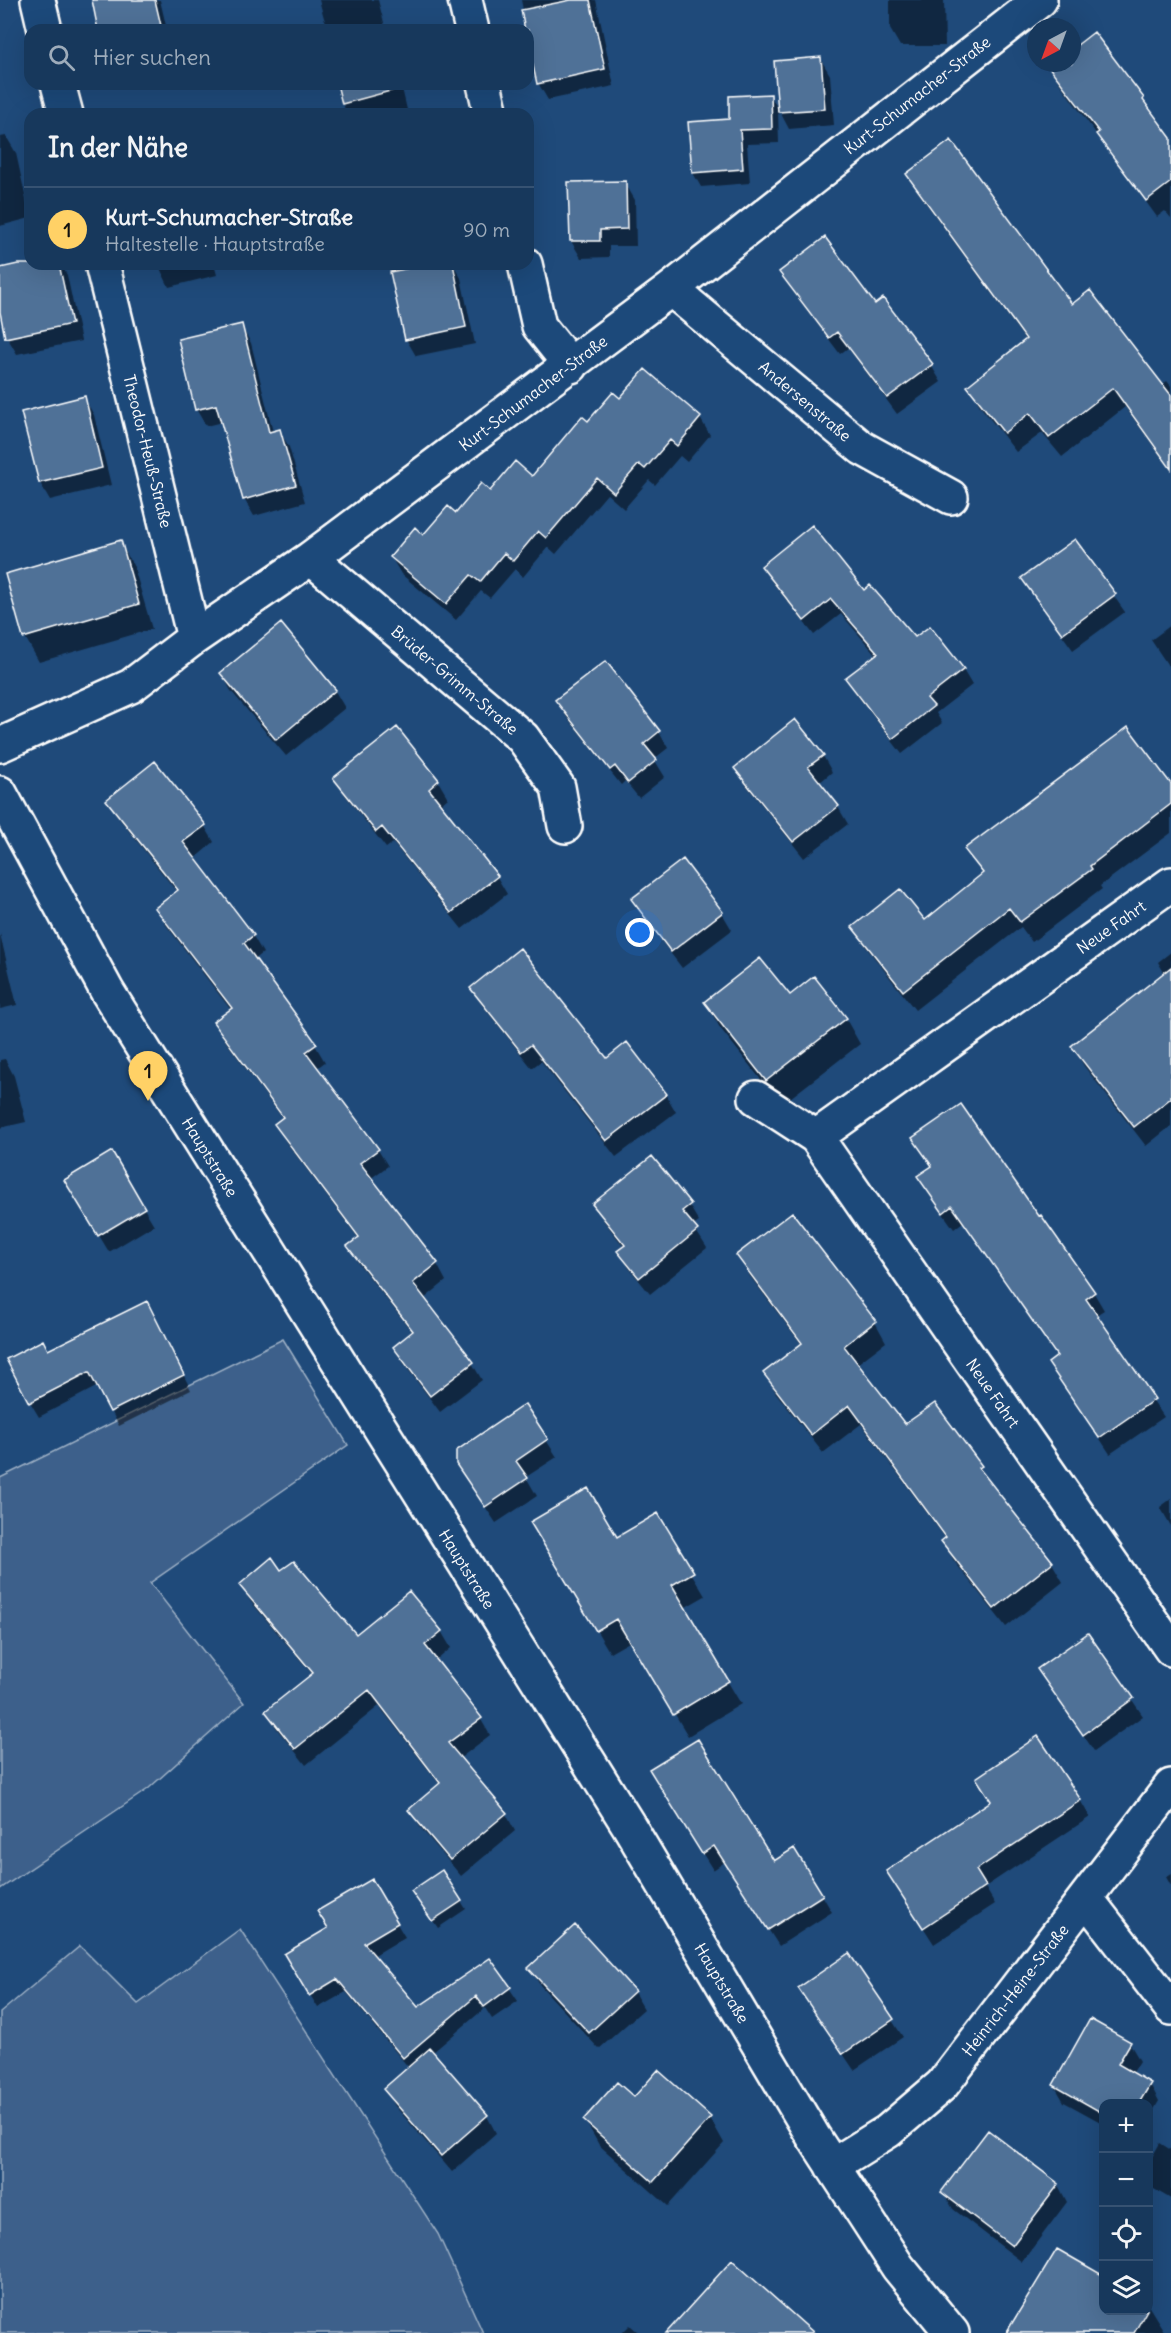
<!DOCTYPE html>
<html lang="de">
<head>
<meta charset="utf-8">
<style>
	body { margin:0; font-family:Delius,sans-serif; background:#244365; color:#f1f3f6 }
	.controls { position:absolute; right:18px; bottom:18px; display:grid; overflow:hidden; border-radius:12px; box-shadow:0 6px 24px #0002 }
	.controls button { width:54px; height:54px; display:grid; place-items:center; padding:0; border:0; border-bottom:2px solid #365272; background:#17385c; color:#f1f3f6; font:30px sans-serif }
	.compass { position:absolute; left:1027px; top:18px; width:54px; height:54px; border-radius:50%; background:#17385c; box-shadow:0 6px 24px #0002; rotate:221deg }
	.you { position:absolute; left:640px; top:933px; width:21px; height:21px; margin:-15px; border:4px solid #fff; border-radius:50%; background:#1a73e8; box-shadow:0 0 0 9px #1a73e833 }
	.badge { display:grid; place-items:center; width:39px; height:39px; border-radius:50%; background:#ffd166; color:#111; font-size:20px; font-weight:700 }
	.pin { position:absolute; translate:-50% -50px; filter:drop-shadow(0 2px 3px #0008) }
	.pin::after { content:''; position:absolute; top:32px; width:21px; height:18px; background:inherit; clip-path:polygon(0 0,100% 0,50% 100%) }
	.list { margin:0; padding:0; list-style:none }
	h2 { display:flex; justify-content:space-between; align-items:center; height:78px; margin:0; padding:0 24px; font-size:26px }
	h2 small { font-size:20px; font-weight:400; color:#9eacbb }
	.list li { display:grid; grid-template-columns:39px 1fr auto; gap:18px; align-items:center; box-sizing:border-box; height:84px; padding:0 24px; border-top:2px solid #365272 }
	.list b { display:block; font-size:22px; white-space:nowrap }
	.list p { margin:0; font-size:20px; white-space:nowrap; color:#9eacbb }
	.list em { font-size:20px; font-style:normal; color:#9eacbb }
	.icon { flex:none; width:33px; height:33px; fill:none; stroke:currentColor; stroke-width:2; stroke-linecap:round; stroke-linejoin:round }
	.map { position:relative; flex:none; width:1171px; height:2333px; overflow:hidden }
	.search { position:absolute; background:#17385c; box-shadow:0 6px 24px #0002; left:24px; top:24px; width:510px; height:66px; display:flex; align-items:center; gap:15px; box-sizing:border-box; padding:0 21px; border-radius:18px; color:#9eacbb; font-size:22px }
	.panel { position:absolute; background:#17385c; box-shadow:0 6px 24px #0002; left:24px; top:108px; width:510px; height:162px; border-radius:18px }
	.map>svg:first-child { display:block }
	.green { fill:#3c618b; stroke:#9eb0c5; stroke-width:1.5 }
	.shadow { fill:#0007 }
	.building { fill:#507197; stroke:#fff; stroke-width:1.5 }
	.lines { fill:none; stroke-linecap:round; stroke-linejoin:round }
	.minor-casing { stroke:#fff; stroke-width:38 }
	.minor { stroke:#1f4a7a; stroke-width:33 }
	.labels { text-anchor:middle; dominant-baseline:central; stroke-width:4.5; stroke-linejoin:round; paint-order:stroke }
	.street-label { font-size:16px; fill:#fff; stroke:#1f4a7a }
</style>
</head>
<body>
<div class="map">
<svg width="1171" height="2333" viewBox="0 0 1171 2333">
	<rect width="100%" height="100%" fill="#1f4a7a"/>
	<filter id="ink" filterUnits="userSpaceOnUse"><feTurbulence type="fractalNoise" baseFrequency=".0167" numOctaves="2"/><feDisplacementMap in="SourceGraphic" scale="12" xChannelSelector="R" yChannelSelector="G"/><feConvolveMatrix kernelMatrix="1 2 1 2 8 2 1 2 1" color-interpolation-filters="sRGB"/></filter>
	<g filter="url(#ink)">
		<!-- green -->
		<path class="green" d="M 283,1339 L 348,1445 L 150,1583 L 244,1703 L 148,1789 L 0,1889 L 0,1478 Z
			M 240,1929 L 438,2234 L 483,2333 L 0,2333 L 0,2013 L 80,1946 L 138,2004 Z"/>
		<!-- shadow -->
		<path class="shadow" d="M 93,0 L 160,0 L 167,30 L 100,30 Z
			M 319,0 L 378,0 L 386,30 L 330,30 L 324,18 Z
			M 521,0 L 596,0 L 614,86 L 548,100 L 538,83 Z
			M 890,0 L 944,0 L 945,46 L 900,46 L 890,29 Z
			M 1072,51 L 1171,139 L 1171,218 L 1165,211 L 1157,217 L 1060,84 L 1050,67 L 1055,63 L 1072,63 Z
			M 820,58 L 830,75 L 834,125 L 789,129 L 780,112 L 775,62 Z
			M 338,84 L 401,84 L 408,114 L 346,114 Z
			M 770,95 L 778,109 L 779,143 L 747,144 L 750,183 L 701,187 L 693,173 L 731,120 Z
			M 176,110 L 178,114 L 158,114 Z
			M 6,136 L 16,153 L 30,218 L 0,226 L 0,137 Z
			M 908,174 L 1072,306 L 1162,385 L 1167,381 L 1171,386 L 1171,470 L 1125,407 L 1062,457 L 1042,433 L 1016,452 L 980,406 L 969,386 L 1026,341 L 920,195 Z
			M 625,183 L 635,200 L 636,246 L 609,246 L 609,257 L 581,258 L 571,241 Z
			M 30,263 L 61,264 L 67,275 L 81,341 L 17,354 L 7,337 L 0,305 L 0,269 Z
			M 158,264 L 214,264 L 217,275 L 169,287 Z
			M 390,264 L 453,264 L 461,278 L 475,344 L 416,356 L 406,339 Z
			M 781,272 L 931,365 L 941,382 L 897,414 L 848,348 L 840,354 L 791,289 Z
			M 241,326 L 251,343 L 273,432 L 279,430 L 289,447 L 305,502 L 254,516 L 244,499 L 222,422 L 206,426 L 196,409 Z
			M 84,398 L 94,415 L 111,485 L 50,500 L 40,483 Z
			M 620,400 L 700,418 L 710,435 L 687,462 L 680,456 L 655,485 L 649,480 L 624,509 L 607,494 L 556,554 L 548,547 L 523,577 L 515,569 L 490,598 L 481,591 L 456,620 L 401,574 L 391,557 L 490,493 L 532,478 L 588,423 Z
			M 1075,541 L 1125,612 L 1073,650 L 1033,595 L 1023,579 Z
			M 120,542 L 134,567 L 152,629 L 39,662 L 25,637 Z
			M 763,567 L 864,592 L 915,639 L 930,628 L 963,670 L 972,685 L 936,713 L 942,723 L 902,754 L 856,694 L 847,679 L 877,656 L 841,614 L 814,635 L 772,582 Z
			M 1171,625 L 1171,670 L 1151,640 Z
			M 605,663 L 659,732 L 668,748 L 654,759 L 665,777 L 639,798 L 625,781 L 621,785 L 566,716 L 557,700 Z
			M 222,674 L 335,691 L 345,708 L 286,756 L 231,691 Z
			M 396,729 L 438,781 L 448,798 L 440,805 L 497,877 L 507,894 L 462,929 L 393,843 L 386,848 L 345,795 L 335,778 Z
			M 823,756 L 832,772 L 819,783 L 838,807 L 848,824 L 804,858 L 746,785 L 736,768 Z
			M 1171,786 L 1171,833 L 1100,886 L 1102,889 L 1032,942 L 1021,927 L 915,1010 L 866,947 L 854,927 L 924,922 L 983,875 L 966,849 Z
			M 108,800 L 204,825 L 214,842 L 194,859 L 253,936 L 263,953 L 254,960 L 315,1045 L 325,1062 L 317,1068 L 378,1150 L 388,1166 L 370,1179 L 437,1264 L 446,1281 L 424,1299 L 472,1363 L 482,1380 L 440,1412 L 404,1364 L 395,1347 L 413,1333 L 359,1264 L 349,1247 L 359,1239 L 286,1142 L 276,1125 L 283,1119 L 224,1039 L 215,1022 L 231,1010 L 166,925 L 157,908 L 177,892 L 118,817 Z
			M 683,862 L 722,913 L 732,930 L 682,968 L 642,916 L 633,899 Z
			M 0,934 L 17,1005 L 0,1009 Z
			M 1171,952 L 1171,1126 L 1146,1146 L 1084,1066 L 1073,1047 L 1165,974 L 1158,962 Z
			M 472,989 L 607,1060 L 666,1095 L 676,1112 L 616,1157 L 541,1061 L 532,1068 L 482,1005 Z
			M 790,997 L 846,1019 L 860,1044 L 781,1105 L 720,1028 L 706,1003 Z
			M 5,1059 L 14,1076 L 26,1122 L 0,1128 L 0,1060 Z
			M 914,1139 L 1038,1219 L 1041,1217 L 1094,1293 L 1104,1310 L 1096,1315 L 1164,1417 L 1110,1454 L 1050,1363 L 1058,1358 L 963,1222 L 954,1229 L 929,1194 L 919,1177 L 933,1168 Z
			M 111,1153 L 154,1225 L 109,1252 L 76,1197 Z
			M 594,1204 L 689,1205 L 699,1222 L 693,1226 L 707,1248 L 650,1294 L 629,1268 L 619,1251 L 624,1247 L 604,1221 Z
			M 792,1214 L 875,1322 L 886,1342 L 857,1364 L 905,1426 L 934,1405 L 980,1467 L 991,1486 L 1052,1563 L 1063,1582 L 1006,1627 L 954,1561 L 943,1542 L 946,1539 L 861,1424 L 823,1453 L 776,1393 L 765,1373 L 802,1345 L 749,1275 L 738,1256 Z
			M 155,1318 L 191,1390 L 119,1426 L 98,1386 L 39,1417 L 30,1402 L 48,1352 Z
			M 524,1406 L 557,1457 L 526,1477 L 537,1496 L 496,1523 L 468,1481 Z
			M 1171,1499 L 1171,1526 L 1160,1507 Z
			M 657,1515 L 705,1596 L 684,1608 L 741,1704 L 688,1736 L 631,1641 L 610,1653 L 545,1545 L 617,1539 Z
			M 281,1572 L 356,1636 L 441,1631 L 451,1648 L 436,1661 L 480,1718 L 490,1735 L 459,1759 L 506,1814 L 515,1831 L 461,1876 L 420,1827 L 410,1810 L 440,1785 L 379,1706 L 306,1765 L 277,1729 L 267,1712 L 313,1675 L 251,1602 L 241,1586 Z
			M 1088,1635 L 1143,1716 L 1094,1751 L 1039,1669 Z
			M 661,1787 L 822,1895 L 832,1912 L 779,1946 L 725,1862 L 713,1870 Z
			M 1080,1800 L 1090,1817 L 985,1887 L 995,1904 L 934,1944 L 898,1888 L 992,1802 Z
			M 1171,1874 L 1171,1886 L 1166,1877 Z
			M 371,1881 L 405,1937 L 373,1956 L 417,2009 L 490,1960 L 518,2001 L 492,2019 L 485,2008 L 432,2053 L 487,2116 L 496,2133 L 452,2172 L 395,2106 L 385,2089 L 409,2068 L 346,1992 L 318,2008 L 286,1955 L 330,1929 Z
			M 418,1899 L 461,1901 L 466,1909 L 438,1928 Z
			M 849,1955 L 903,2037 L 854,2070 L 810,2005 Z
			M 530,1968 L 634,1992 L 644,2009 L 599,2049 L 540,1985 Z
			M 1130,2044 L 1140,2061 L 1132,2074 L 1150,2084 L 1159,2101 L 1148,2120 L 1148,2104 L 1104,2104 L 1104,2124 L 1064,2102 L 1054,2085 Z
			M 634,2099 L 710,2118 L 724,2143 L 668,2206 L 599,2145 L 585,2120 Z
			M 1160,2143 L 1171,2150 L 1171,2199 L 1152,2188 L 1148,2182 L 1148,2164 Z
			M 1058,2185 L 1067,2202 L 1022,2262 L 953,2209 L 943,2192 Z
			M 1148,2305 L 1164,2331 L 1163,2333 L 1018,2333 L 1104,2310 L 1148,2310 Z
			M 630,2325 L 639,2333 L 622,2333 Z"/>
		<!-- building -->
		<path class="building" d="M 92,0 L 155,0 L 162,30 L 98,30 Z
			M 571,0 L 590,0 L 605,69 L 537,84 L 528,43 L 528,30 L 525,30 L 521,10 Z
			M 1094,32 L 1144,98 L 1143,100 L 1171,138 L 1171,182 L 1146,201 L 1096,134 L 1099,132 L 1048,66 L 1053,63 L 1072,63 L 1072,49 Z
			M 821,57 L 825,109 L 778,112 L 774,61 Z
			M 337,84 L 396,84 L 398,89 L 342,104 Z
			M 771,94 L 772,129 L 740,130 L 743,169 L 692,173 L 688,122 L 729,119 L 729,96 Z
			M 951,140 L 1072,304 L 1090,290 L 1171,395 L 1171,469 L 1113,388 L 1049,438 L 1030,413 L 1004,433 L 967,386 L 1026,339 L 906,174 Z
			M 626,181 L 627,229 L 600,230 L 600,241 L 570,241 L 568,182 Z
			M 825,237 L 875,304 L 883,298 L 933,364 L 887,398 L 837,332 L 829,338 L 779,272 Z
			M 18,264 L 59,264 L 72,324 L 5,338 L 0,312 L 0,268 Z
			M 429,264 L 453,264 L 466,327 L 405,340 L 390,272 Z
			M 242,324 L 269,432 L 280,429 L 296,485 L 243,500 L 216,405 L 195,410 L 178,339 Z
			M 645,369 L 701,417 L 677,446 L 670,440 L 645,469 L 639,464 L 614,493 L 597,478 L 546,538 L 538,531 L 513,561 L 504,553 L 480,582 L 471,575 L 446,604 L 390,557 L 415,527 L 423,535 L 448,506 L 456,513 L 481,483 L 490,491 L 515,461 L 532,476 L 582,416 L 588,421 L 613,392 L 620,398 Z
			M 85,396 L 102,468 L 39,483 L 21,412 Z
			M 812,525 L 864,590 L 870,585 L 915,637 L 930,626 L 964,669 L 927,698 L 934,706 L 892,739 L 845,678 L 878,653 L 831,599 L 804,621 L 761,566 Z
			M 1075,539 L 1116,594 L 1062,634 L 1021,578 Z
			M 121,540 L 139,604 L 23,638 L 5,574 Z
			M 281,623 L 336,690 L 276,740 L 220,673 Z
			M 606,661 L 660,731 L 644,744 L 657,760 L 628,783 L 615,766 L 610,770 L 555,700 Z
			M 795,719 L 824,755 L 808,767 L 839,806 L 793,842 L 734,768 Z
			M 397,727 L 439,780 L 429,789 L 498,876 L 451,913 L 382,827 L 376,832 L 333,778 Z
			M 1128,727 L 1171,784 L 1171,804 L 1090,866 L 1092,869 L 1020,922 L 1009,908 L 903,991 L 852,927 L 900,889 L 925,920 L 983,873 L 964,849 Z
			M 155,761 L 206,825 L 183,842 L 254,935 L 244,943 L 317,1044 L 306,1052 L 379,1149 L 360,1163 L 438,1263 L 413,1283 L 474,1362 L 430,1396 L 393,1347 L 413,1331 L 347,1246 L 359,1237 L 274,1124 L 283,1117 L 213,1022 L 232,1008 L 155,908 L 178,890 L 106,800 Z
			M 683,859 L 723,912 L 671,952 L 631,899 Z
			M 520,948 L 607,1058 L 627,1042 L 667,1094 L 606,1141 L 531,1045 L 521,1052 L 470,988 Z
			M 760,958 L 790,995 L 814,976 L 847,1018 L 766,1081 L 704,1002 Z
			M 1171,967 L 1171,1098 L 1134,1127 L 1071,1046 Z
			M 961,1104 L 1039,1216 L 1041,1215 L 1095,1292 L 1086,1299 L 1155,1399 L 1099,1438 L 1048,1363 L 1057,1356 L 952,1206 L 943,1213 L 917,1176 L 932,1166 L 912,1138 Z
			M 112,1151 L 145,1208 L 98,1236 L 64,1180 Z
			M 652,1156 L 691,1204 L 682,1211 L 698,1230 L 639,1278 L 617,1251 L 625,1245 L 592,1204 Z
			M 792,1212 L 876,1321 L 844,1346 L 905,1424 L 935,1403 L 982,1466 L 979,1468 L 1053,1562 L 994,1609 L 941,1541 L 946,1537 L 849,1405 L 811,1435 L 763,1373 L 802,1343 L 736,1255 Z
			M 147,1301 L 184,1375 L 110,1412 L 89,1372 L 29,1403 L 6,1359 L 43,1340 L 48,1350 Z
			M 525,1404 L 548,1439 L 516,1461 L 528,1478 L 485,1507 L 456,1464 L 456,1451 Z
			M 588,1488 L 617,1537 L 658,1513 L 694,1572 L 672,1585 L 729,1681 L 673,1715 L 616,1619 L 596,1631 L 530,1522 Z
			M 272,1557 L 281,1570 L 294,1561 L 356,1634 L 409,1591 L 442,1631 L 425,1645 L 482,1718 L 448,1743 L 507,1813 L 450,1860 L 408,1810 L 440,1783 L 369,1690 L 295,1749 L 265,1711 L 313,1673 L 239,1585 Z
			M 1088,1633 L 1134,1698 L 1083,1735 L 1037,1669 Z
			M 1038,1736 L 1081,1800 L 976,1870 L 986,1886 L 923,1928 L 886,1871 L 991,1801 L 976,1778 Z
			M 698,1739 L 774,1861 L 794,1848 L 823,1895 L 768,1930 L 714,1846 L 702,1854 L 649,1769 Z
			M 442,1870 L 462,1901 L 432,1921 L 411,1891 Z
			M 372,1879 L 398,1923 L 364,1943 L 418,2007 L 490,1958 L 511,1987 L 484,2007 L 476,1996 L 403,2058 L 337,1979 L 309,1996 L 284,1954 L 328,1928 L 317,1911 Z
			M 575,1925 L 635,1991 L 589,2033 L 528,1968 Z
			M 849,1953 L 894,2019 L 843,2054 L 798,1988 Z
			M 1090,2019 L 1131,2042 L 1118,2064 L 1151,2083 L 1139,2103 L 1104,2103 L 1104,2114 L 1053,2085 Z
			M 430,2048 L 488,2115 L 441,2156 L 383,2089 Z
			M 658,2070 L 711,2117 L 653,2182 L 583,2120 L 617,2082 L 634,2097 Z
			M 988,2130 L 1059,2184 L 1012,2246 L 941,2192 Z
			M 1057,2249 L 1104,2276 L 1104,2310 L 1147,2310 L 1134,2333 L 1006,2333 Z
			M 732,2260 L 814,2333 L 666,2333 Z"/>
		<g class="lines">
			<!-- minor casing -->
			<g class="minor-casing">
				<path id="minor" d="M 38,0 L 45,30
					M 465,0 L 472,30
					M 58,84 L 66,114
					M 484,84 L 491,114
					M 102,264 L 194,638
					M 525,264 L 539,326 L 571,366
					M 671,289 L 862,448 L 951,497
					M 311,558 L 523,738 L 558,787 L 565,826
					M 0,745 L 131,686 L 194,638 L 311,558 L 671,289 L 1040,0
					M 0,793 L 107,991 L 629,1826 L 813,2136 L 898,2267 L 952,2333
					M 1171,884 L 816,1137 L 1171,1649
					M 756,1098 L 816,1137
					M 1086,1898 L 1171,2008
					M 832,2166 L 888,2131 L 942,2085 L 1171,1786"/>
			</g>
			<!-- minor -->
			<use href="#minor" class="minor"/>
		</g>
	</g>
	<g class="labels">
		<!-- street labels -->
		<g class="street-label">
			<text transform="translate(917 95) rotate(-38)">Kurt-Schumacher-Straße</text>
			<text transform="translate(533 393) rotate(-37)">Kurt-Schumacher-Straße</text>
			<text transform="translate(805 401) rotate(40)">Andersenstraße</text>
			<text transform="translate(148 451) rotate(76)">Theodor-Heuß-Straße</text>
			<text transform="translate(455 680) rotate(40)">Brüder-Grimm-Straße</text>
			<text transform="translate(1111 927) rotate(-35)">Neue Fahrt</text>
			<text transform="translate(210 1157) rotate(58)">Hauptstraße</text>
			<text transform="translate(993 1393) rotate(55)">Neue Fahrt</text>
			<text transform="translate(467 1569) rotate(58)">Hauptstraße</text>
			<text transform="translate(722 1983) rotate(59)">Hauptstraße</text>
			<text transform="translate(1015 1990) rotate(-52)">Heinrich-Heine-Straße</text>
		</g>
	</g>
</svg>
<div class="controls">
<button>+</button>
<button>−</button>
<button><svg class="icon" aria-label="locate" viewBox="0 0 24 24"><circle cx="12" cy="12" r="6"/><path d="M12 2v4M12 18v4M2 12h4M18 12h4"/></svg></button>
<button><svg class="icon" aria-label="layers" viewBox="0 0 24 24"><path d="M12 4l9 5-9 5-9-5zM3 14l9 5 9-5"/></svg></button>
</div>
<svg class="compass" viewBox="-18 -18 36 36"><path d="M0-13l5 13h-10z" fill="#e53935"/><path d="M0 13l5-13h-10z" fill="#9eacbb"/></svg>
<div class="you"></div>
<div class="pin badge" style="left:148px;top:1101px">1</div>
<div class="search"><svg class="icon" aria-label="search" viewBox="0 0 24 24"><circle cx="10" cy="10" r="6"/><path d="M15 15l6 6"/></svg>Hier suchen</div>
<section class="panel">
<h2>In der Nähe<small></small></h2>
<ul class="list">
<li><span class="badge">1</span><div><b>Kurt-Schumacher-Straße</b><p>Haltestelle · Hauptstraße</p></div><em>90 m</em></li>
</ul>
</section>
</div>
</body>
</html>
